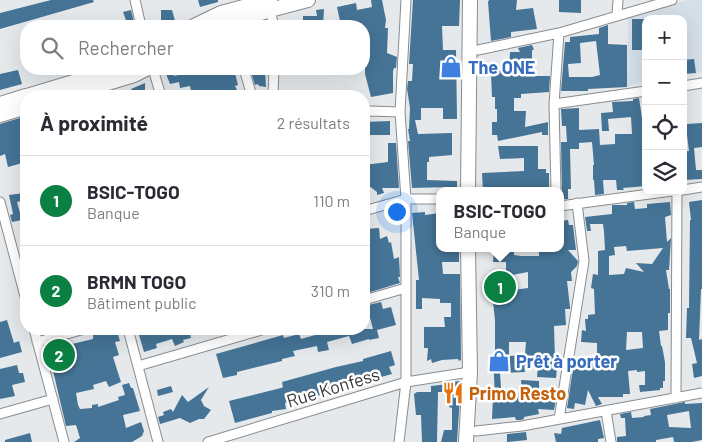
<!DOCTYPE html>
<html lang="fr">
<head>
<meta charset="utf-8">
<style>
	body { margin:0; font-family:Barlow,sans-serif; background:#f7f7f7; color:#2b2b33 }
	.controls { position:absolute; right:15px; top:15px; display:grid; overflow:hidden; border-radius:10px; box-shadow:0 5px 20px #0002 }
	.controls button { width:45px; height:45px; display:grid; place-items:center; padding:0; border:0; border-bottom:1px solid #e1e1e2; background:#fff; color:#2b2b33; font:25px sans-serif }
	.you { position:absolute; left:396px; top:211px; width:18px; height:18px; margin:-12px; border:4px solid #fff; border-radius:50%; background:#1a73e8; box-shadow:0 0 0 8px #1a73e833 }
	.badge { display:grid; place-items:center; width:32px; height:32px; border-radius:50%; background:#0b8043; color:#fff; font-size:16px; font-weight:700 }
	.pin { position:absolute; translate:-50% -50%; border:2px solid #fff; box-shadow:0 1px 5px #0006 }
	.popup { position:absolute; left:436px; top:187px; width:128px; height:65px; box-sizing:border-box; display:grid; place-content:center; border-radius:10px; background:#fff; filter:drop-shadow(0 1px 4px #0005); font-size:16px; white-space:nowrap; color:#7c7c81 }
	.popup b { font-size:19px; color:#2b2b33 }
	.popup::after { content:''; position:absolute; left:50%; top:100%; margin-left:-10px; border:10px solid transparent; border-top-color:#fff }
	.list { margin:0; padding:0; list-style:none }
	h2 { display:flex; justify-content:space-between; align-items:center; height:65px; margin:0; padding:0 20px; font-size:21px }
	h2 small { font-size:16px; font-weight:400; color:#7c7c81 }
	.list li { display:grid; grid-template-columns:32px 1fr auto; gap:15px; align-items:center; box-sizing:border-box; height:90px; padding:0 20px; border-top:1px solid #e1e1e2 }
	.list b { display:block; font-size:19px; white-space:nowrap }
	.list p { margin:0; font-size:16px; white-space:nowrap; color:#7c7c81 }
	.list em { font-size:16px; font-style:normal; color:#7c7c81 }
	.icon { flex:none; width:28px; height:28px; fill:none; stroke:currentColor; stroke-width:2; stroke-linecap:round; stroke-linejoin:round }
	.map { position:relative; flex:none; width:702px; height:442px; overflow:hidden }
	.search { position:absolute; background:#fff; box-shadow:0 5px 20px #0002; left:20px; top:20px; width:350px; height:55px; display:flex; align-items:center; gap:12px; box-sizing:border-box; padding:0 18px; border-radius:20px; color:#7c7c81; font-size:19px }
	.panel { position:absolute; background:#fff; box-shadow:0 5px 20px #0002; left:20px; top:90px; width:350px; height:245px; border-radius:20px }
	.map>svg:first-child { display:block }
	.built { fill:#d5dfe7 }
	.building { fill:#457496; fill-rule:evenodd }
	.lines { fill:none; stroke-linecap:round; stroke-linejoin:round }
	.street-casing { stroke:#898c8f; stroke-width:11 }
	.secondary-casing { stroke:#898c8f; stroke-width:16 }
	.street { stroke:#fff; stroke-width:9 }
	.secondary { stroke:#fff; stroke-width:14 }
	.labels { text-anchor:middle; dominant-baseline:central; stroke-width:5; stroke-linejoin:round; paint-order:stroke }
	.shop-label { font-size:18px; font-weight:bold; fill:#366cbe; stroke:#fff; text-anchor:start }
	.street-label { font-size:18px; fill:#363738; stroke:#fff }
	.food-label { font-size:18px; font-weight:bold; fill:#c56008; stroke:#fff; text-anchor:start }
</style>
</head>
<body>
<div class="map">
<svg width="702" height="442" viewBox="0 0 702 442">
	<rect width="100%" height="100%" fill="#e5e9eb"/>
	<!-- built -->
	<path class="built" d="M 688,0 L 702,0 L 702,72 L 683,75 L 683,19 L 646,19 L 646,82 L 627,86 L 628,15 Z"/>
	<!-- building -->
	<path class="building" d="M 51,0 L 93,0 L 94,2 L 0,29 L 0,13 Z
		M 198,0 L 218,0 L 218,2 L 200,7 Z
		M 371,0 L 382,0 L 386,20 L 385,28 L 388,28 L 387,53 L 397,57 L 396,68 L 394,68 L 393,71 L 393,93 L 371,97 L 365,74 L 365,50 L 364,50 L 364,26 L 341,26 L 337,7 L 356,3 L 357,10 L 372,7 Z
		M 413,0 L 460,0 L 459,26 L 442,26 L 443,50 L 456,50 L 457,119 L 443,119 L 443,108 L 421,108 L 421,120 L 415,120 L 418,134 L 452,133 L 452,155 L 429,157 L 429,162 L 427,162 L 427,180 L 457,181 L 457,191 L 450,191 L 450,187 L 412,188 L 408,141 L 410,141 L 408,129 L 409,129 L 410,108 L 407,89 L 408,81 L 412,81 L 413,64 L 409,64 Z
		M 489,0 L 517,0 L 516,10 L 533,8 L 537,29 L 511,32 L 511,37 L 491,41 L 488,2 Z
		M 559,0 L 581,0 L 581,13 L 559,12 Z
		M 324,9 L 323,26 L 303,26 L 303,16 L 317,16 L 316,10 Z
		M 131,10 L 135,26 L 128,26 L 123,12 Z
		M 161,10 L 172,10 L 175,21 L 168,23 L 169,26 L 147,26 L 147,24 L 161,20 Z
		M 632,19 L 646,19 L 646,50 L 632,50 Z
		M 608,25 L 608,44 L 627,45 L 627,87 L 588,89 L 588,91 L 561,91 L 565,42 L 570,42 L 570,37 L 599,34 L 599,28 ZM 596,41 L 600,75 L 592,77 L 569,77 L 568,64 L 581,63 L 580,43 Z
		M 532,45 L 534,50 L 532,50 L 532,76 L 550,76 L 549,92 L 521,94 L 521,98 L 514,98 L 514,111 L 526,111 L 525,127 L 548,122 L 548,135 L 542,135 L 542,132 L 498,141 L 497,135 L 492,135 L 492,122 L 497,122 L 497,109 L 495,109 L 495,97 L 492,97 L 491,74 L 496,74 L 496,68 L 509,69 L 510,52 L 520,52 L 518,48 Z
		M 694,59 L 696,73 L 683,74 L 683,60 Z
		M 164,69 L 171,69 L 174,76 L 206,69 L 234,69 L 238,85 L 235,86 L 240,96 L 192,96 L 190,86 L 180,88 L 179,82 L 170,84 Z
		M 253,69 L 265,69 L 266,87 L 259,86 L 258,84 L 255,85 L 251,72 L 254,71 Z
		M 18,70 L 22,84 L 0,90 L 0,74 Z
		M 145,83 L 145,92 L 134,96 L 131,89 Z
		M 639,98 L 642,118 L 646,124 L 646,186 L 623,188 L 624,190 L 617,190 L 616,180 L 603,180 L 604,194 L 595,195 L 594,180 L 593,180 L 593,165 L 594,165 L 592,142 L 579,143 L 579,149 L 570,149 L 571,189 L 568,189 L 568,199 L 562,199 L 561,142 L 567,142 L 566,126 L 562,126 L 561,109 L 579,108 L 579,130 L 599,129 L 600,145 L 615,144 L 615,134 L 632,134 L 631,117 L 608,119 L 609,131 L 602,131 L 601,113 L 613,112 L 612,102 L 633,101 L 633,99 Z
		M 26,116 L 26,162 L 8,167 L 5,154 L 0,156 L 0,124 Z
		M 390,121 L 390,135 L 364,135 L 364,122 Z
		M 702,123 L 702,147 L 694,148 L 696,170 L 702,170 L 702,179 L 683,180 L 683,151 L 689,151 L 687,135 L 683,135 L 683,126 L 687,126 L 687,124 Z
		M 388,143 L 396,143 L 399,188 L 382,188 L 384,193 L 377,195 L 377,192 L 364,182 L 364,165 L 388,162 Z
		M 498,146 L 538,146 L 538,169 L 546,169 L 546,173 L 549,173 L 549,191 L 483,191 L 482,173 L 524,171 L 524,158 L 500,159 Z
		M 24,193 L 26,200 L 17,202 L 22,220 L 12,222 L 10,215 L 13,214 L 9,195 Z
		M 702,200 L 702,289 L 701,289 L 699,340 L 702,339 L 702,376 L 694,378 L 692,364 L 697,363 L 691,338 L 686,338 L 687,308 L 689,308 L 690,220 L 691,220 L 689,202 Z
		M 634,202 L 635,209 L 647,208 L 647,204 L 670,202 L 671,215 L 665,217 L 667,242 L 671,238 L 669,270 L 666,270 L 669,289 L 670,289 L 670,313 L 668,313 L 668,330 L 659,331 L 661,346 L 662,346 L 665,362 L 665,381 L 663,381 L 663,388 L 660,388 L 660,390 L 640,392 L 639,385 L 645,385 L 645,371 L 637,372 L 637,370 L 628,371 L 630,394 L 623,394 L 623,397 L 598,397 L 602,404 L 596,406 L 588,390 L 585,405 L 575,403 L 574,409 L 567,408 L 573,369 L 580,369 L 579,357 L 597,357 L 597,343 L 581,342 L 582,330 L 586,331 L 585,319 L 588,319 L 588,315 L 595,314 L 594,289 L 591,288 L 593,274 L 598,275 L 598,251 L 605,250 L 604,232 L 603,224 L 590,224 L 591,231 L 587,231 L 585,217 L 612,214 L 612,205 L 627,205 L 627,203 ZM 626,246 L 627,251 L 663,248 L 652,264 L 636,263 L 644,272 L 626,268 L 624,274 L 609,275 L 609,256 L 615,255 L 614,247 ZM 627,332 L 642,332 L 643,348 L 626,350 Z
		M 425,212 L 425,215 L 440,213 L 440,248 L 459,248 L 459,262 L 442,262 L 443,274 L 460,274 L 461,360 L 459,361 L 458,359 L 442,360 L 432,363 L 431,359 L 427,361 L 428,348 L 424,348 L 424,327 L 445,327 L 444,317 L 451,317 L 451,303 L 440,303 L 440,299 L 422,298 L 422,309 L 416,309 L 416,280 L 419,280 L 412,213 Z
		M 568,220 L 569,225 L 573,225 L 576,250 L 568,250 L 578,261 L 577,266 L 571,272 L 572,281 L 567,281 L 570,307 L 570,309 L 565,309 L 566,325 L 554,326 L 555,360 L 560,359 L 560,368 L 557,368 L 556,378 L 537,377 L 538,366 L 524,366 L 525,372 L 500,373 L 501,388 L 502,388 L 503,395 L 522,392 L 521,380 L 539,381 L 539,390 L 541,390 L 541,393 L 557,395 L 554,410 L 538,409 L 539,414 L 524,417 L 524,419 L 521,420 L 516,420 L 515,417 L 492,419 L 493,397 L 495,397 L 493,357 L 495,357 L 495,320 L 492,293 L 528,288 L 528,272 L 506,276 L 506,262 L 493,262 L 494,248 L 514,248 L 514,255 L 521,256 L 539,256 L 539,248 L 560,248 L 560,221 ZM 509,342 L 526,342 L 525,355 L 509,356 Z
		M 379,228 L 380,239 L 387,236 L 389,243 L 391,242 L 394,259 L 399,257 L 400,277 L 398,277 L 400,283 L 364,294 L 364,229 Z
		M 381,302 L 383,309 L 391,307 L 396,325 L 377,330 L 379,338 L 369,340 L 369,339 L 352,344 L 349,336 L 327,342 L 329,350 L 318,352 L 317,346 L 293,351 L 295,356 L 282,359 L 282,361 L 237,372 L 237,375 L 223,378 L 216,354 L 283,335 L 284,338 L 299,334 L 301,339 L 326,332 L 325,329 L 373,329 L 368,310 L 364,311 L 364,306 Z
		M 7,320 L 14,343 L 19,341 L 22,352 L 0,358 L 0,322 Z
		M 106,329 L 109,329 L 111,333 L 117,331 L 120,341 L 115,342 L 119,355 L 113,357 L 121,382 L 109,387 L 106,381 L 93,385 L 94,389 L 76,393 L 78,405 L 80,409 L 92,408 L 92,405 L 98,404 L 98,407 L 119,400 L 118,397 L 125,395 L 122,385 L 129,383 L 131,388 L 133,388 L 140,411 L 123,415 L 126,428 L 141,422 L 144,431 L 142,436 L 132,442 L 74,442 L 80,438 L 76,425 L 66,426 L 49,354 L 66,349 L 66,347 L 73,346 L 72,344 L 93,339 L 93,333 Z
		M 161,329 L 202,329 L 202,331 L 190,334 L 191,338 L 183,340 L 184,342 L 175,346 L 172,339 L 156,344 L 157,348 L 144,352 L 139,335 Z
		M 391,351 L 395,365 L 389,367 L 392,374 L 367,381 L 366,377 L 349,380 L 350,386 L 334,390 L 334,391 L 320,393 L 320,395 L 285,403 L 286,409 L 272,411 L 272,413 L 235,423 L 229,401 L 281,388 L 283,387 L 282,382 L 336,367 L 363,361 L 363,359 Z
		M 17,365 L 19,373 L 23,373 L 25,382 L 12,385 L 15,396 L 0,399 L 0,369 Z
		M 461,381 L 457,442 L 441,442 L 444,430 L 452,430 L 452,408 L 449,407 L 452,392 L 438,392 L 437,442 L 422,442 L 421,415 L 416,415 L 414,394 L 417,392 L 431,392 L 431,386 L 448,384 L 449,382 Z
		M 171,386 L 173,392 L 158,396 L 157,390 Z
		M 209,387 L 201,400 L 204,406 L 211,410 L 204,419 L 199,419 L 190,423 L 180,418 L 160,424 L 158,417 L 164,415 L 163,412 L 171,409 L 173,412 L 182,395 L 188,402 Z
		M 685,402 L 685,404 L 702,403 L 702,440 L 692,442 L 674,442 L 673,437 L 656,440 L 656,442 L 617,442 L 617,437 L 626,436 L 625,418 L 621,418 L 620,414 L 631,412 L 632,418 L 644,417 L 644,416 L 651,415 L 650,409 ZM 689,411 L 691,428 L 669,427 L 667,415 Z
		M 600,420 L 604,438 L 598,439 L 598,442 L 556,442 L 554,433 L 561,434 L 562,428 Z
		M 526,432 L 527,440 L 507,442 L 507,434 Z
		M 30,433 L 32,442 L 5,442 L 5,440 Z"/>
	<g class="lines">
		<!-- street casing -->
		<g class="street-casing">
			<path id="street" d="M 135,0 L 141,26
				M 270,10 L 274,26
				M 617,15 L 618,0
				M 478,50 L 559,33 L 672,0
				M 153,69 L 161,96
				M 244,69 L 252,96
				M 683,86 L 702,83
				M 273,96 L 274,69
				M 554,104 L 646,91
				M 364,112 L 369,111 L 400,112
				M 683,190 L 702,187
				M 556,191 L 554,104 L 559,33
				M 0,202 L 26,300
				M 560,206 L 672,191
				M 364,211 L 406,199 L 440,199
				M 364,300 L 406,288
				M 34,329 L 64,442
				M 128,329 L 158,442
				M 37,342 L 85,329
				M 138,366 L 265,329
				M 676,398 L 677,191
				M 606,411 L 611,442
				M 0,414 L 53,399
				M 559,419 L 584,261 L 577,203
				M 476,431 L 522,426 L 702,393
				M 208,442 L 406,382 L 470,372
				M 399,442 L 406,382 L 406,199 L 400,112 L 406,0"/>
		</g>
		<!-- secondary casing -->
		<g class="secondary-casing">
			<path id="secondary" d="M 194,26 L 221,13 L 270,0
				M 221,26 L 270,10 L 308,0
				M 27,96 L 117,69
				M 65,96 L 134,75 L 146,69
				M 0,104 L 26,96
				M 0,115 L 26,107
				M 468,191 L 470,0
				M 466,442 L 470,372 L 468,248"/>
		</g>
		<!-- street -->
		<use href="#street" class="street"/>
		<!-- secondary -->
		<use href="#secondary" class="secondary"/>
	</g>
	<!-- icons -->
	<defs>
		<g id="shop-bare" transform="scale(1.725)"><path d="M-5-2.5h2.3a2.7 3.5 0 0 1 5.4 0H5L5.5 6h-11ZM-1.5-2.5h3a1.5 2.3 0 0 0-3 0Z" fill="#3f7fe0" stroke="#fff" stroke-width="2.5" paint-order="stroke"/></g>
		<g id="restaurant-bare" transform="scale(1.725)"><path d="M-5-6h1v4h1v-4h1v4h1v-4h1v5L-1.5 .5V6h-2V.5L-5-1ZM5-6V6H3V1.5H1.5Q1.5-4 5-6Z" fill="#e8710a" stroke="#fff" stroke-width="2.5" paint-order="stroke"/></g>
	</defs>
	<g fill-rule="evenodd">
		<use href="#shop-bare" x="451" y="67"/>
		<use href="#shop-bare" x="499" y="361"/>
		<use href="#restaurant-bare" x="453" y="393"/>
	</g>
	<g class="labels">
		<!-- shop labels -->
		<g class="shop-label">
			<text x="468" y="67">The ONE</text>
			<text x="516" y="361">Prêt à porter</text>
		</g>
		<!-- street labels -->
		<g class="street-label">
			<text transform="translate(333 387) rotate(-17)">Rue Konfess</text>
		</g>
		<!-- food labels -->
		<g class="food-label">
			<text x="469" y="393">Primo Resto</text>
		</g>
	</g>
</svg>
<div class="controls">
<button>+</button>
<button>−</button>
<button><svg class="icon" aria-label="locate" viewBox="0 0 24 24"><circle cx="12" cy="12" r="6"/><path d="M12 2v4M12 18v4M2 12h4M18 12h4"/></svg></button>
<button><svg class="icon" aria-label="layers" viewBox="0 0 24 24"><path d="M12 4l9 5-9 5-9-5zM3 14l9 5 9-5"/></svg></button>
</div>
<div class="you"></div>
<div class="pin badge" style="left:500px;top:287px">1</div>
<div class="popup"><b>BSIC-TOGO</b>Banque</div>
<div class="pin badge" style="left:59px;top:355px">2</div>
<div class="search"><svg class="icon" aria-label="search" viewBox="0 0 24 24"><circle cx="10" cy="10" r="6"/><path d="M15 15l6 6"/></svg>Rechercher</div>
<section class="panel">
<h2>À proximité<small>2 résultats</small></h2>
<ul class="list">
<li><span class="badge">1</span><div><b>BSIC-TOGO</b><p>Banque</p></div><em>110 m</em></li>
<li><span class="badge">2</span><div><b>BRMN TOGO</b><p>Bâtiment public</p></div><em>310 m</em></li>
</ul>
</section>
</div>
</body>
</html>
